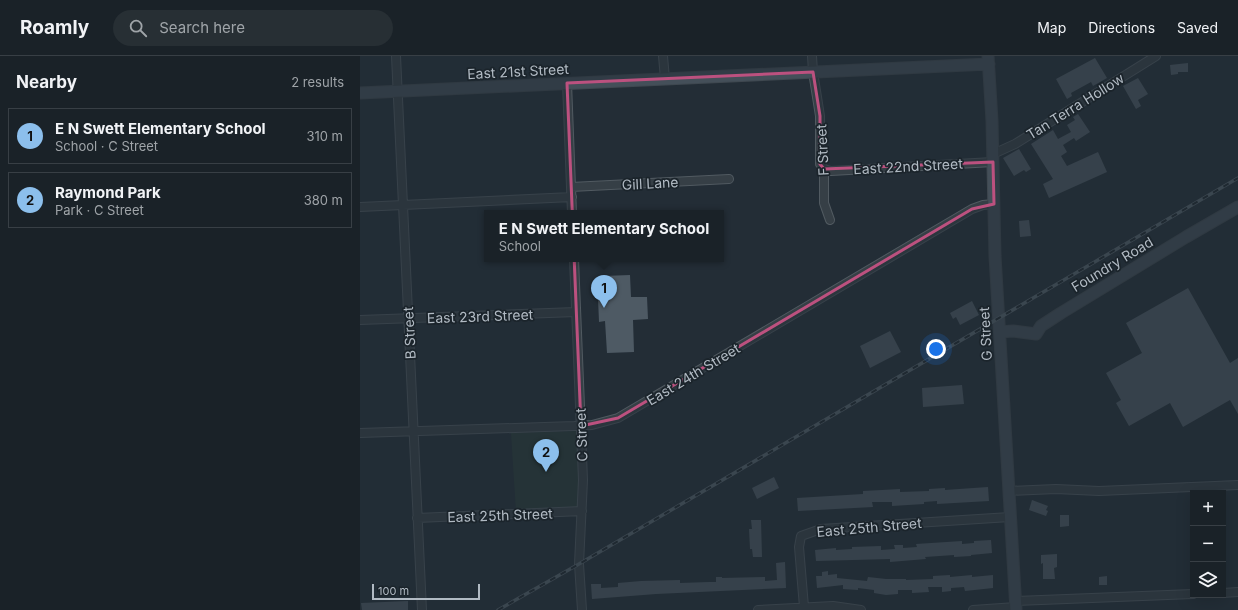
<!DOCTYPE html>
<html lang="en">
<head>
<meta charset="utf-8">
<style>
	body { margin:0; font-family:Inter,sans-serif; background:#272f34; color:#f1f3f6 }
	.controls { position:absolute; right:12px; bottom:12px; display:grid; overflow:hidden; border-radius:0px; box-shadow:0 4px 16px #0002 }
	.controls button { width:36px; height:36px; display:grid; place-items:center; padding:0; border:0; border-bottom:1px solid #383f45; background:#1a2228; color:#f1f3f6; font:20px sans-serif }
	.scale { position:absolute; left:12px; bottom:10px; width:108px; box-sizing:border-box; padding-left:4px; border:2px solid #b1bac3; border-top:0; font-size:11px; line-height:14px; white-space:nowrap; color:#b1bac3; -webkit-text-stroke:3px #1b242b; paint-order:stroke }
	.you { position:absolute; left:576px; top:293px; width:14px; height:14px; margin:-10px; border:3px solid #fff; border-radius:50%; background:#1a73e8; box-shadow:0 0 0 6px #1a73e833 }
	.badge { display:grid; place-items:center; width:26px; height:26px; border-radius:50%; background:#8cbfec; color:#111; font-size:13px; font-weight:700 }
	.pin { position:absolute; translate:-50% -33px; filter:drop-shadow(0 1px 2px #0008) }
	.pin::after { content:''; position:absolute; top:21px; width:14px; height:12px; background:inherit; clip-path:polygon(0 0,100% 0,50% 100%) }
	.popup { position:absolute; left:124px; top:154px; width:240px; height:52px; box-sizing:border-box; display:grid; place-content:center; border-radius:0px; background:#1a2228; filter:drop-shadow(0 1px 3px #0005); font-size:13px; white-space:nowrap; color:#9fa4a8 }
	.popup b { font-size:15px; color:#f1f3f6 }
	.popup::after { content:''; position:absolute; left:50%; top:100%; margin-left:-8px; border:8px solid transparent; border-top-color:#1a2228 }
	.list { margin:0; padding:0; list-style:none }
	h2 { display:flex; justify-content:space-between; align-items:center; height:52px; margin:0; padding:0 16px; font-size:17px }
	h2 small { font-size:13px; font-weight:400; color:#9fa4a8 }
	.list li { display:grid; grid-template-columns:26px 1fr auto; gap:12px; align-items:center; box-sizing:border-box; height:56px; margin:0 8px 8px; padding:0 8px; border:1px solid #383f45; border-radius:0px }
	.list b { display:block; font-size:15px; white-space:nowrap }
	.list p { margin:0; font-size:13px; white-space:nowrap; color:#9fa4a8 }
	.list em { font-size:13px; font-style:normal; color:#9fa4a8 }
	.icon { flex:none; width:22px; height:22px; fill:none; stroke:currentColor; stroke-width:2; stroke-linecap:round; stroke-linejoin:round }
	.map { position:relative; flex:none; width:878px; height:554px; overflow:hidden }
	header { display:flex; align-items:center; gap:24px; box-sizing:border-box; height:56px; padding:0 20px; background:#1a2228; border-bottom:1px solid #383f45 }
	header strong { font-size:19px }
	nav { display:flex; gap:22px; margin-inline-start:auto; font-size:14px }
	.search { width:280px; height:36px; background:#272f34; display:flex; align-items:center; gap:10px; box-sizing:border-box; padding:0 14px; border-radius:22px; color:#9fa4a8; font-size:15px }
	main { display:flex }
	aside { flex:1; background:#1a2228 }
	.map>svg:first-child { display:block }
	.green { fill:#283b38 }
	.building { fill:#4e5a64 }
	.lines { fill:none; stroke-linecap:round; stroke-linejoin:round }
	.street-casing { stroke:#515a61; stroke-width:10 }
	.secondary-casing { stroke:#3f4850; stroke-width:13 }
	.street { stroke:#363f46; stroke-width:8 }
	.secondary { stroke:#444f59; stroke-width:11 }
	.rail-casing { stroke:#58646d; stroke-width:3.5 }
	.rail { stroke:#1b242b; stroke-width:2; stroke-dasharray:6; stroke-linecap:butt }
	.marked { fill:none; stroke:#bc517f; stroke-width:3; stroke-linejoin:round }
	.labels { text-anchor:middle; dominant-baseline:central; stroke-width:3.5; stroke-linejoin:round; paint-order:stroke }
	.street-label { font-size:14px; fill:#b1bac3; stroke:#1b242b }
</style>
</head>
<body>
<header>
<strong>Roamly</strong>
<div class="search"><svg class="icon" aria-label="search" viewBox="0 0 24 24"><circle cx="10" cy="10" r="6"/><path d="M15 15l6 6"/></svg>Search here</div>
<nav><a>Map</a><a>Directions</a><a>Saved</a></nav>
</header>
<main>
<aside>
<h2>Nearby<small>2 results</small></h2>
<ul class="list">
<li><span class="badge">1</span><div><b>E N Swett Elementary School</b><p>School · C Street</p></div><em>310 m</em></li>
<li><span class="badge">2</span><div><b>Raymond Park</b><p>Park · C Street</p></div><em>380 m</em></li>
</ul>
</aside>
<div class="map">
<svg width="878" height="554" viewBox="0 0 878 554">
	<rect width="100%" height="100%" fill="#232d36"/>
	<!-- green -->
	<path class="green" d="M 219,375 L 219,454 L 156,456 L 151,377 Z"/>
	<!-- building -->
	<path class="building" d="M 735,2 L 747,22 L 733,30 L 731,26 L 711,37 L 712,40 L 707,43 L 696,23 Z
		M 828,7 L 828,16 L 818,16 L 818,18 L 811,19 L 810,9 Z
		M 778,22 L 788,38 L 778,44 L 781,50 L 776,53 L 763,30 Z
		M 718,58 L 730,76 L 716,85 L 714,82 L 703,89 L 707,96 L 701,100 L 707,110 L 738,96 L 747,116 L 689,142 L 683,128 L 693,123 L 671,88 L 693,74 L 698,83 L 711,76 L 707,69 L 715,64 L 713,61 Z
		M 659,93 L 671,113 L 666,116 L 664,114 L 654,120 L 643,102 Z
		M 669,164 L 671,180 L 660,181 L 659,165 Z
		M 270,219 L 271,241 L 287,241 L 288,263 L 273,264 L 274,296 L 247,297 L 245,265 L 239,266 L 238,242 L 244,242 L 243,220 Z
		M 828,232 L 870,307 L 878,302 L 878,358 L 870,344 L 823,371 L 810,347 L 769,370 L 756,347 L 761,344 L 746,317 L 782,297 L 766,267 Z
		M 612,245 L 619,259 L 600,269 L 596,261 L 593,263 L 590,257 Z
		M 530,275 L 541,296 L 510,312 L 500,290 Z
		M 602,329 L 604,348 L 563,351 L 562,332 Z
		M 414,421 L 419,432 L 397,443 L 392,432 Z
		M 628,431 L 629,445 L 577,448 L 577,445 L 564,446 L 564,448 L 532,450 L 532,446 L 512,446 L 513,451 L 438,455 L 437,442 L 503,438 L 503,435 L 522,434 L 540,433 L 540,436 L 569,435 L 569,433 L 585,432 L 585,434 Z
		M 672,444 L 688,450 L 686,454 L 688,455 L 686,460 L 669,454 Z
		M 700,459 L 709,459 L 709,470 L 700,471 Z
		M 391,464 L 401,464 L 402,501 L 393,501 L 392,493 L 390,493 L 389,473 L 392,473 Z
		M 631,484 L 632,497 L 611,499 L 611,500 L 594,501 L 594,499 L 565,501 L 566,503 L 530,506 L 530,503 L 456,505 L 455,494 L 476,492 L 476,494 L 492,493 L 492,491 L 521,490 L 521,494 L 535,493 L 534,489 L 543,489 L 543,492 L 557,491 L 556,488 L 602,485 L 602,488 L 614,487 L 614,485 Z
		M 697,498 L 697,511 L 694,512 L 695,523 L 683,523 L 683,507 L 681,508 L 681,499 Z
		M 425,506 L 426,532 L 296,538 L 232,543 L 231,528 L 241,528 L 241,532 L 258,531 L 258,527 L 281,525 L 320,524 L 320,527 L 349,526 L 356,526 L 356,521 L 362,521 L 362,522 L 405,521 L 405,525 L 417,524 L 416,507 Z
		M 468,515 L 468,519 L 477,518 L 477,522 L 507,525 L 508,521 L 526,523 L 546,523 L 546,524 L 573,523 L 573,520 L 590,519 L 590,521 L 612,519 L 612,521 L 633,519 L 633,532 L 605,535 L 604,531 L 591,532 L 591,535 L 582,536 L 582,531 L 568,531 L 569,536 L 552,537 L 552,534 L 538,534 L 538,538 L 526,539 L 514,537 L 514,534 L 498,532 L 498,534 L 483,533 L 483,529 L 457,532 L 456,520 L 462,520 L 462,516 Z
		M 747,520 L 747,529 L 739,529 L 739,521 Z
		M 48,545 L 48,554 L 2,554 L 1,547 Z"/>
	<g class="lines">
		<!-- street casing -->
		<g class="street-casing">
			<path id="street" d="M 36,0 L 62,554
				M 303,0 L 305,23
				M 452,0 L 453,16 L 460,60 L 460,108 L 464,113 L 464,147 L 470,164
				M 207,27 L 212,157
				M 633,98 L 655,88 L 796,0
				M 464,113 L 471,115 L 633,106
				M 211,131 L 369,123
				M 0,151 L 212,141
				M 214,203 L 223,424 L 219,508 L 222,554
				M 0,264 L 216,256
				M 0,377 L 214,370 L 232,369 L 258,362 L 612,153 L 623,149 L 634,148
				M 649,435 L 696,433 L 739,435 L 878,429
				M 57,462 L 222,455
				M 863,537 L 878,536
				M 655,545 L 833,538
				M 444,551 L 439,491 L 441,480 L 461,473 L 650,461
				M 398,554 L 473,550 L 501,554
				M 613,554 L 656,551"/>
		</g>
		<!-- secondary casing -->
		<g class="secondary-casing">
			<path id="secondary" d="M 628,0 L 632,65 L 635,200 L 656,554
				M 0,37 L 629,8
				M 640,276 L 653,275 L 676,278 L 681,270 L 701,257 L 826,181 L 878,151"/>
		</g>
		<!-- street -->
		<use href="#street" class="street"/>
		<!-- secondary -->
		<use href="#secondary" class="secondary"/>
		<!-- rail casing -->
		<g class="rail-casing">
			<path id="rail" d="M 138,554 L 219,508 L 878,122"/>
		</g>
		<!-- rail -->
		<use href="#rail" class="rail"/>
	</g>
	<!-- marked area -->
	<path d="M0 0H878V554H0ZM 453,16 L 460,60 L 460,108 L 464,113 L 633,106 L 634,148 L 612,153 L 258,362 L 221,370 L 207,27 Z" fill="#232d36" fill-opacity=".55" fill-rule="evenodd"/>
	<path class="marked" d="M 453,16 L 460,60 L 460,108 L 464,113 L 633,106 L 634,148 L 612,153 L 258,362 L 221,370 L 207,27 Z"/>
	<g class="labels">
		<!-- street labels -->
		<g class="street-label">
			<text transform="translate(158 15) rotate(-3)">East 21st Street</text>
			<text transform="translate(715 50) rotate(-32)">Tan Terra Hollow</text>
			<text transform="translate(462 94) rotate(-93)">F Street</text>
			<text transform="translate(548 110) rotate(-3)">East 22nd Street</text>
			<text transform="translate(290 127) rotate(-3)">Gill Lane</text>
			<text transform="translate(752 208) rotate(-31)">Foundry Road</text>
			<text transform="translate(120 260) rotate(-2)">East 23rd Street</text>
			<text transform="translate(49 277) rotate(-93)">B Street</text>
			<text transform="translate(625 278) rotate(-93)">G Street</text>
			<text transform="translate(333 318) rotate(-31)">East 24th Street</text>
			<text transform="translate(221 379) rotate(-92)">C Street</text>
			<text transform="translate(140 459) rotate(-2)">East 25th Street</text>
			<text transform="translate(509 471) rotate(-5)">East 25th Street</text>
		</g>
	</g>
</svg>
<div class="controls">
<button>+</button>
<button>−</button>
<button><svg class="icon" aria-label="layers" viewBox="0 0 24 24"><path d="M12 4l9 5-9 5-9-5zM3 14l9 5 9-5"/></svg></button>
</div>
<div class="scale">100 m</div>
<div class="you"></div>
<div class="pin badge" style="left:244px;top:252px">1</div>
<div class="popup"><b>E N Swett Elementary School</b>School</div>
<div class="pin badge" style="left:186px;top:416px">2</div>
</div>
</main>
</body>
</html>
